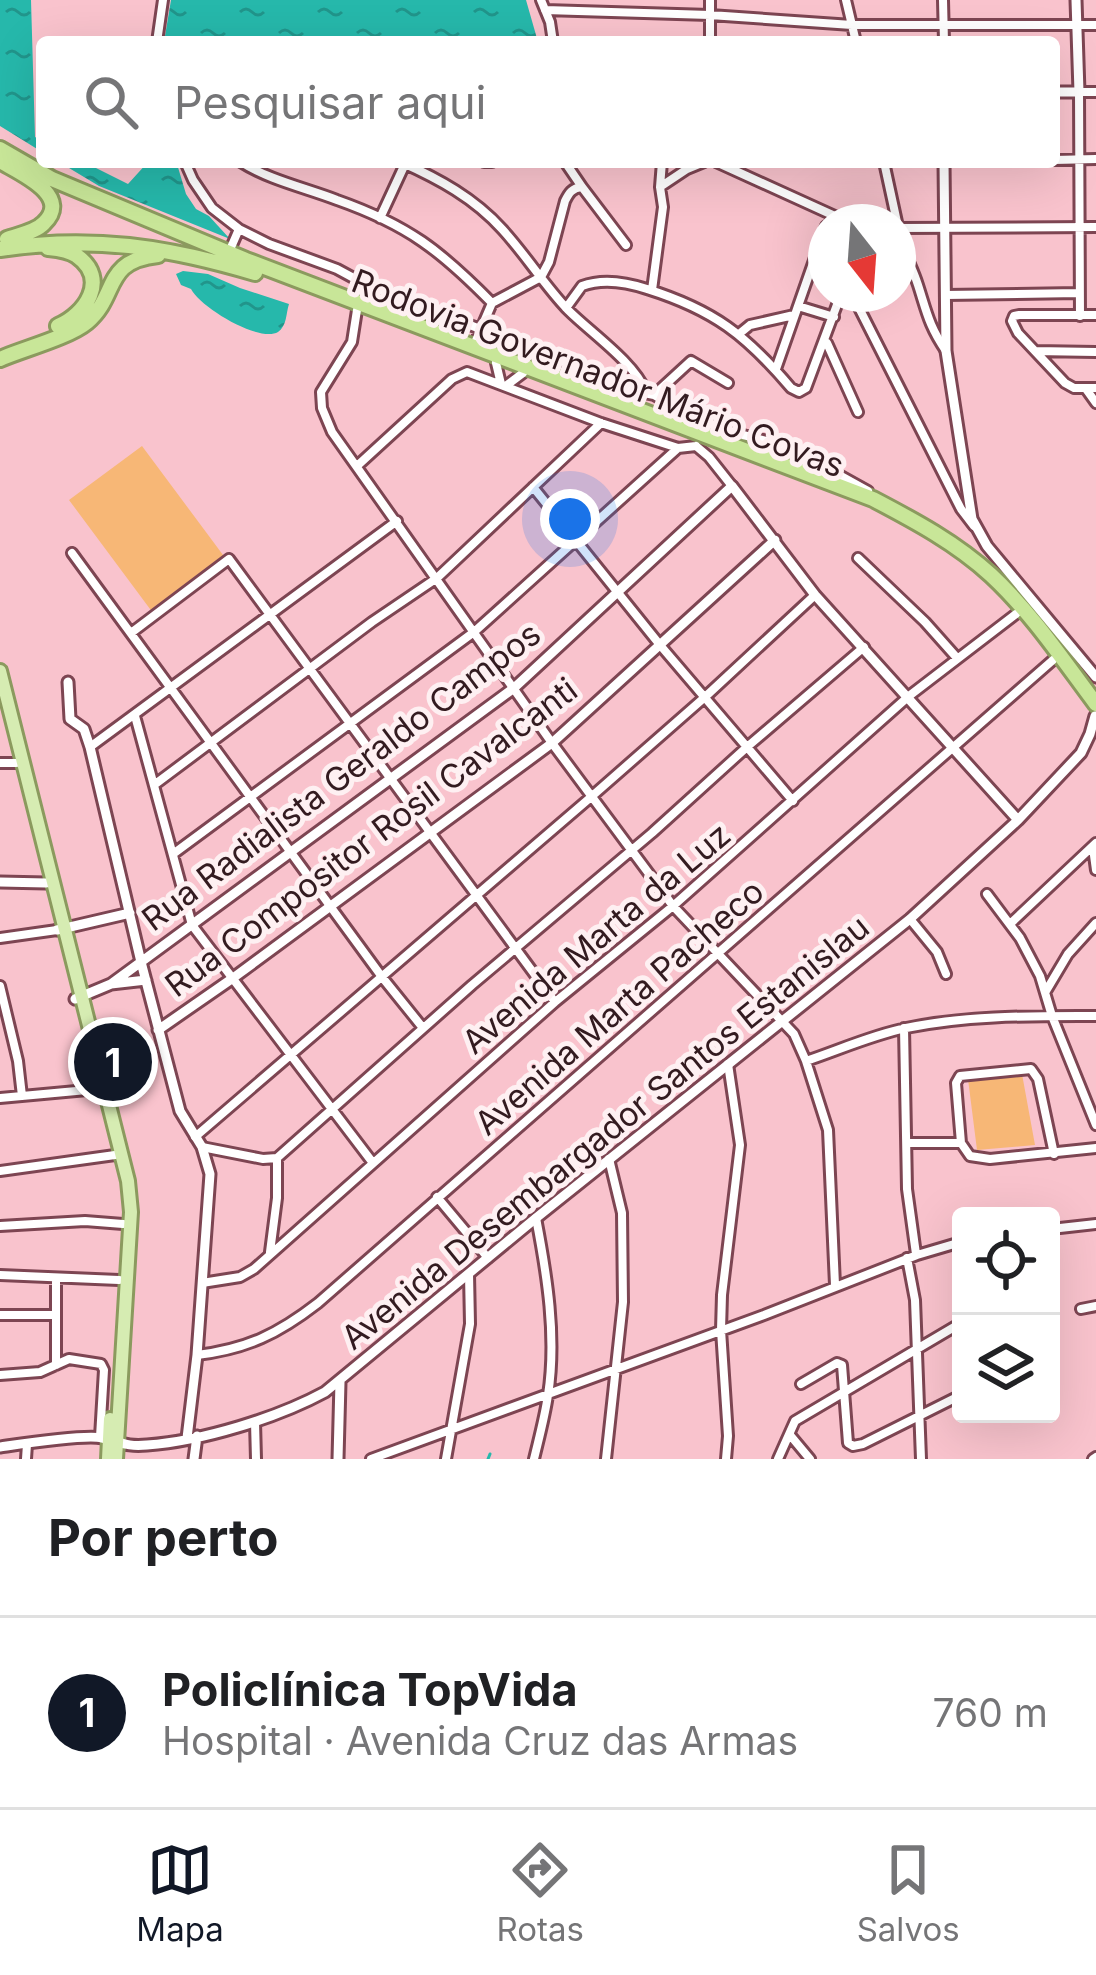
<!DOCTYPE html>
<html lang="pt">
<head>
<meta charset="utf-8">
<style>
	body { margin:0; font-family:Inter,sans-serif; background:#f2f2f2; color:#202124 }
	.controls { position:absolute; right:36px; bottom:36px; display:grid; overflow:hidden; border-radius:12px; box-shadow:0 12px 48px #0002 }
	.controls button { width:108px; height:108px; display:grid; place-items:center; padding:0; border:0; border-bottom:3px solid #e0e0e0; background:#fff; color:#202124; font:60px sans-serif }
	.compass { position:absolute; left:808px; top:204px; width:108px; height:108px; border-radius:50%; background:#fff; box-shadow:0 12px 48px #0002; rotate:163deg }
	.you { position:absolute; left:570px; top:519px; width:42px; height:42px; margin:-30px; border:9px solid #fff; border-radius:50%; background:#1a73e8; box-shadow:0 0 0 18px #1a73e833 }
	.badge { display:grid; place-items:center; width:78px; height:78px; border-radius:50%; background:#111827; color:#fff; font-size:39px; font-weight:700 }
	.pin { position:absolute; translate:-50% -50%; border:6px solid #fff; box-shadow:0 3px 12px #0006 }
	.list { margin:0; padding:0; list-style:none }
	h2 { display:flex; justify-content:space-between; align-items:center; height:156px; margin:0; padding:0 48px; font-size:51px }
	h2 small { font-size:39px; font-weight:400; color:#757577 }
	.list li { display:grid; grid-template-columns:78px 1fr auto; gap:36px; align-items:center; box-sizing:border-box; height:192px; padding:0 48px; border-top:3px solid #e0e0e0 }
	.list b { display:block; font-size:45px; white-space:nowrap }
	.list p { margin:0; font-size:39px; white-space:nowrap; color:#757577 }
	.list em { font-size:39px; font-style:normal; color:#757577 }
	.icon { flex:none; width:66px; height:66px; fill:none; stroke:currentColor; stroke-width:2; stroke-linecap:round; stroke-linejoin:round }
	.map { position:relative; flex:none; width:1096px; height:1459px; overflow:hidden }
	.search { position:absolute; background:#fff; box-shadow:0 12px 48px #0002; left:36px; right:36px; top:36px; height:132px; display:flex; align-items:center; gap:30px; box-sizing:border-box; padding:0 42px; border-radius:12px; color:#757577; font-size:45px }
	.sheet { height:348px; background:#fff }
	nav { display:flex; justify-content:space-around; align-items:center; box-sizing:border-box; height:168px; border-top:3px solid #e0e0e0; background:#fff; font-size:33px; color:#757577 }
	nav a { display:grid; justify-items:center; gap:6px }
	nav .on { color:#111827 }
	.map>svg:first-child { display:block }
	.pitch { fill:#f7b776 }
	.water { fill:url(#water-ripples) }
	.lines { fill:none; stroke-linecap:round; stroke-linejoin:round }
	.stream { stroke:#26b8ab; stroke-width:3 }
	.minor-casing { stroke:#7d4552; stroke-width:14 }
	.tertiary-casing { stroke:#7d4552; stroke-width:15 }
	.primary-casing { stroke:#8b9a5e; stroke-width:18 }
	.trunk-casing { stroke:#8b9a5e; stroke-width:20 }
	.minor { stroke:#fff; stroke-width:8 }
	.tertiary { stroke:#fff; stroke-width:9 }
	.primary { stroke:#d6ecb2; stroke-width:12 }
	.trunk { stroke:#c8e698; stroke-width:14 }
	.labels { text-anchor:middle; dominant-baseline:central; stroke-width:10; stroke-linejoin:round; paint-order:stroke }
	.street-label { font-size:33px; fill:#331b20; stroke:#fef0f2 }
</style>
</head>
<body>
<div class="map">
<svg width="1096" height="1459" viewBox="0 0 1096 1459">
	<defs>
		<pattern id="water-ripples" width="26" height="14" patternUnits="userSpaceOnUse" patternTransform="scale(3)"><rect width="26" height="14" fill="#26b8ab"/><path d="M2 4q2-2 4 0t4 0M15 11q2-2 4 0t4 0" fill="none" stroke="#21958b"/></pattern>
	</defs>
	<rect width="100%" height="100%" fill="#f9c3cd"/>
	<!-- pitch -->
	<path class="pitch" d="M 142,446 L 226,559 L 153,613 L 69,500 Z
		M 1022,1074 L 1035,1145 L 977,1150 L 968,1079 Z"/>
	<!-- water -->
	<path class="water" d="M 0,0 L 31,0 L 35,137 L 42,141 L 42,152 L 0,126 Z
		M 171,0 L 526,0 L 538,42 L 164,42 Z
		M 59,162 L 84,162 L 128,184 L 148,162 L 177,164 L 186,194 L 196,209 L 209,216 L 230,239 L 99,186 Z
		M 183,271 L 208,274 L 240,288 L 289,304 C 286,313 287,326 278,332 C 259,343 200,307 191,289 L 181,285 L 176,274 Z"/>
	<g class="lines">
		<!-- stream -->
		<path class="stream" d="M 488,1459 L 490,1454"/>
		<!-- minor casing -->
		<g class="minor-casing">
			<path id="minor" d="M 541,0 L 550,22 L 553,42
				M 846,0 L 856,42
				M 943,0 L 944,42
				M 545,10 L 710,15 L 852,25 L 1096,25
				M 157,42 L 163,0
				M 710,42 L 710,0
				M 1054,160 L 1096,159
				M 185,162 L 193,180 L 212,208 L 239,229 L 269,244 L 337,269 L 361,282 L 480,329 L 543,352 L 619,388 L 654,395 L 698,420 L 743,435 L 787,446 L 868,491
				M 241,162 C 269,180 306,188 337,200 C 408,225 441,251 492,303
				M 401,162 C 439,179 474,198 502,229 C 526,255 544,285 568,310 C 591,333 634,362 646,392
				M 484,162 L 492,162
				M 565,162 L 582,187
				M 716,162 L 848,222
				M 884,162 L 897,222
				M 660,187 L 662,162
				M 380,218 L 405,164
				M 898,227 C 902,252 911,263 918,285 C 927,313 929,326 946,351
				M 898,228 L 1096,227
				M 229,252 L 239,229
				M 541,277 L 549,262 L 565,201 C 569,193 572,188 582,187 L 626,245
				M 652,290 L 663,207 L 660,187 L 687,169 L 704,162
				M 852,294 L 961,509 L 974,526
				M 945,295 L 1079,293
				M 798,306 L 834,317
				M 566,308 L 582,286 C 603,278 626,282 647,289 C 714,310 746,335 791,388 L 799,392 L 806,388 L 841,294
				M 357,310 L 352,342 L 321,392 L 322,408 L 332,432 L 552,743 L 673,906 L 794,1034 L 806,1061 L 828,1130 L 835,1285
				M 1096,315 L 1019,315 L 1014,316 L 1012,321 L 1018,333 L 1065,383 L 1074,388 L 1096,388
				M 1080,316 L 1079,92 L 1096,92
				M 739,334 L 750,325 L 794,315
				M 827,343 L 858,412
				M 474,345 L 492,303 L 541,277
				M 1035,351 L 1096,352
				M 496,363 L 501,384
				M 776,369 L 826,226
				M 507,385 L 523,373
				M 1086,389 L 1096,403
				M 654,395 L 691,361 L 728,383
				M 696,446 L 709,457 L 732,486
				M 357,466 L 452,379 L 467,372 L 601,423 L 678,448
				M 533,487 L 660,645 L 793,801
				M 72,553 L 382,977 L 423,1028
				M 858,558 L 925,622 L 957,658
				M 131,633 L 229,559 L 555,1002
				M 135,716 L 192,925 L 373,1163
				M 90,747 L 397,521
				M 0,763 L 16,763
				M 154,785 L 372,622 L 437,578 L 601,423
				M 1093,848 L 1096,870
				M 173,854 L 474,632 L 678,448 L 696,446
				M 987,894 L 1020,938 L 1040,976 L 1052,1016 L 1096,1125
				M 910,919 L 937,952 L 946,974
				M 1010,924 L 1096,843
				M 0,938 L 57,930
				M 0,986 L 18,1061 L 22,1096
				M 1046,991 L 1068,954 L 1096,923
				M 904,1028 L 907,1189 L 916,1254
				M 806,1061 C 839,1050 872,1035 906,1028 C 968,1015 1033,1016 1096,1016
				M 0,1098 L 98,1089
				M 195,1137 L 591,797 L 705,697 L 815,595
				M 907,1143 L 961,1143 L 970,1156 L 990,1159 L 1096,1148
				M 961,1143 L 956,1083 L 960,1076 L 1031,1069 L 1038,1079 L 1054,1154
				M 202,1147 L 263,1159 L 277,1158 L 472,985 L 652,833 L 747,747 L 864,647
				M 0,1171 L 115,1155
				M 437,1197 L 488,1258
				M 0,1226 L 85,1221 L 123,1224
				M 1051,1229 L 1096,1224
				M 270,1252 L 277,1198 L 277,1158
				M 907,1258 L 915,1300 L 921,1459
				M 0,1275 L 119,1280
				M 202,1283 L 240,1277 L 254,1269 L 555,1002 L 673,906 L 909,696 L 1016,614
				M 1081,1309 L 1096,1306
				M 0,1315 L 55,1315
				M 197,1355 C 247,1349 278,1334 318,1303 L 1053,660
				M 56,1365 L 56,1278
				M 0,1375 L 40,1372 L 69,1359 L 101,1364 L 104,1370 L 100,1437
				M 801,1384 L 837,1363 L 842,1365 L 848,1443 L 853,1446 L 863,1444 L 961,1395
				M 255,1422 L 256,1459
				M 790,1435 L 810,1459
				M 26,1459 L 27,1444
				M 371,1459 L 764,1315 L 917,1255 L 961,1242
				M 446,1459 L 470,1324 L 469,1274
				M 534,1459 C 539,1438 545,1416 548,1395 C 557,1337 547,1275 536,1218
				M 606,1459 L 623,1302 L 622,1213 L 609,1159
				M 726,1459 L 728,1436 L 721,1330 L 722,1295 L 740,1145 L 728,1064
				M 778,1459 L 795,1421 L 961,1323
				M 1093,1459 L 1096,1457"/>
		</g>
		<!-- tertiary casing -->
		<g class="tertiary-casing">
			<path id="tertiary" d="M 1054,92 L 1079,92 L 1076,0
				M 944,162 L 946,351 L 972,519 L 987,546 L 1096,677
				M 68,682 L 70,719 L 84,729 L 90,747 L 141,962 L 180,1111 L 202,1147 L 210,1174 L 197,1355 L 187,1438
				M 0,882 L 46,883
				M 57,930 L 130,913
				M 111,984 L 146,980
				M 75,999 L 111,984 L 514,688 L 732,486 L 815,595 L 1018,820
				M 158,1030 L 233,978 L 552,743 L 775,540
				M 0,1447 C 21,1444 85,1434 102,1438 C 121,1442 126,1447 147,1445 C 202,1441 277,1418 325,1392 L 536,1218 L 910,919 L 1018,820 L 1081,753 L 1090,734 L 1095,716
				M 194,1459 L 197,1436
				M 338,1459 L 340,1382"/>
		</g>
		<!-- primary casing -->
		<g class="primary-casing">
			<path id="primary" d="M 0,671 L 128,1181 L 131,1212 L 116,1459
				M 108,1459 L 110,1419"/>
		</g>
		<!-- trunk casing -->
		<g class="trunk-casing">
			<path id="trunk" d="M 0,149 L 52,179 L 246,260 L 873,499 C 915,521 956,543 991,575 C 1031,612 1063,660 1096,704
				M 0,161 C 18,172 73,195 44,223 C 36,232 18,235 7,239
				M 48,248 C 58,249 69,250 77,256 C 110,279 85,315 58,326
				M 0,249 C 91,235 168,247 255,273
				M 0,359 C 23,349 69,337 87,322 C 119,295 102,261 158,255"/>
		</g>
		<!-- minor -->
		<use href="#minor" class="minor"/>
		<!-- tertiary -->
		<use href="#tertiary" class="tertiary"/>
		<!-- primary -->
		<use href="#primary" class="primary"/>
		<!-- trunk -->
		<use href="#trunk" class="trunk"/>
	</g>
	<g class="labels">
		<!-- street labels -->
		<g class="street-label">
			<text transform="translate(598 373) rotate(21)">Rodovia Governador Mário Covas</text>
			<text transform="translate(341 776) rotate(-37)">Rua Radialista Geraldo Campos</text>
			<text transform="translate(371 837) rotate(-37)">Rua Compositor Rosil Cavalcanti</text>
			<text transform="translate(596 938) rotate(-40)">Avenida Marta da Luz</text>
			<text transform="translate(619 1007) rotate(-41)">Avenida Marta Pacheco</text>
			<text transform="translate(605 1132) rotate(-39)">Avenida Desembargador Santos Estanislau</text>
		</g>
	</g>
</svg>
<div class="controls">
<button><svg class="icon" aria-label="locate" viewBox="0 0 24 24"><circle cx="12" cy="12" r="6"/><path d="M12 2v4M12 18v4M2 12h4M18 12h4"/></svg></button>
<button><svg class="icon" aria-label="layers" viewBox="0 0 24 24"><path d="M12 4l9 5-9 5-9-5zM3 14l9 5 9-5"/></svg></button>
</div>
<svg class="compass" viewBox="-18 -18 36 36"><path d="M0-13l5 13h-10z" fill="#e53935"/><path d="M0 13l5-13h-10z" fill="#757577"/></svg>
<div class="you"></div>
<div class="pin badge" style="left:113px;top:1062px">1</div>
<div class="search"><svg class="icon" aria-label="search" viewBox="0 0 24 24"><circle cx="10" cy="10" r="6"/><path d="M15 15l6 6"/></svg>Pesquisar aqui</div>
</div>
<section class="sheet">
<h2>Por perto<small></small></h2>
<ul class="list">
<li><span class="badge">1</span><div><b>Policlínica TopVida</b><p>Hospital · Avenida Cruz das Armas</p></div><em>760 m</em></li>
</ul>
</section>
<nav>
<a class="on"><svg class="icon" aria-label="map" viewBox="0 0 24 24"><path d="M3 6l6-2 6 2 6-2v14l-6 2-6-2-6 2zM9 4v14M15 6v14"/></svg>Mapa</a>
<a><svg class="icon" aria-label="directions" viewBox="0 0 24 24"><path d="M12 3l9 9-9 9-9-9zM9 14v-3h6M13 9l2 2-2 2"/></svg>Rotas</a>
<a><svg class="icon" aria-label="saved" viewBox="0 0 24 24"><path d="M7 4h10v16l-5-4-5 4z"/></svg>Salvos</a>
</nav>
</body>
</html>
